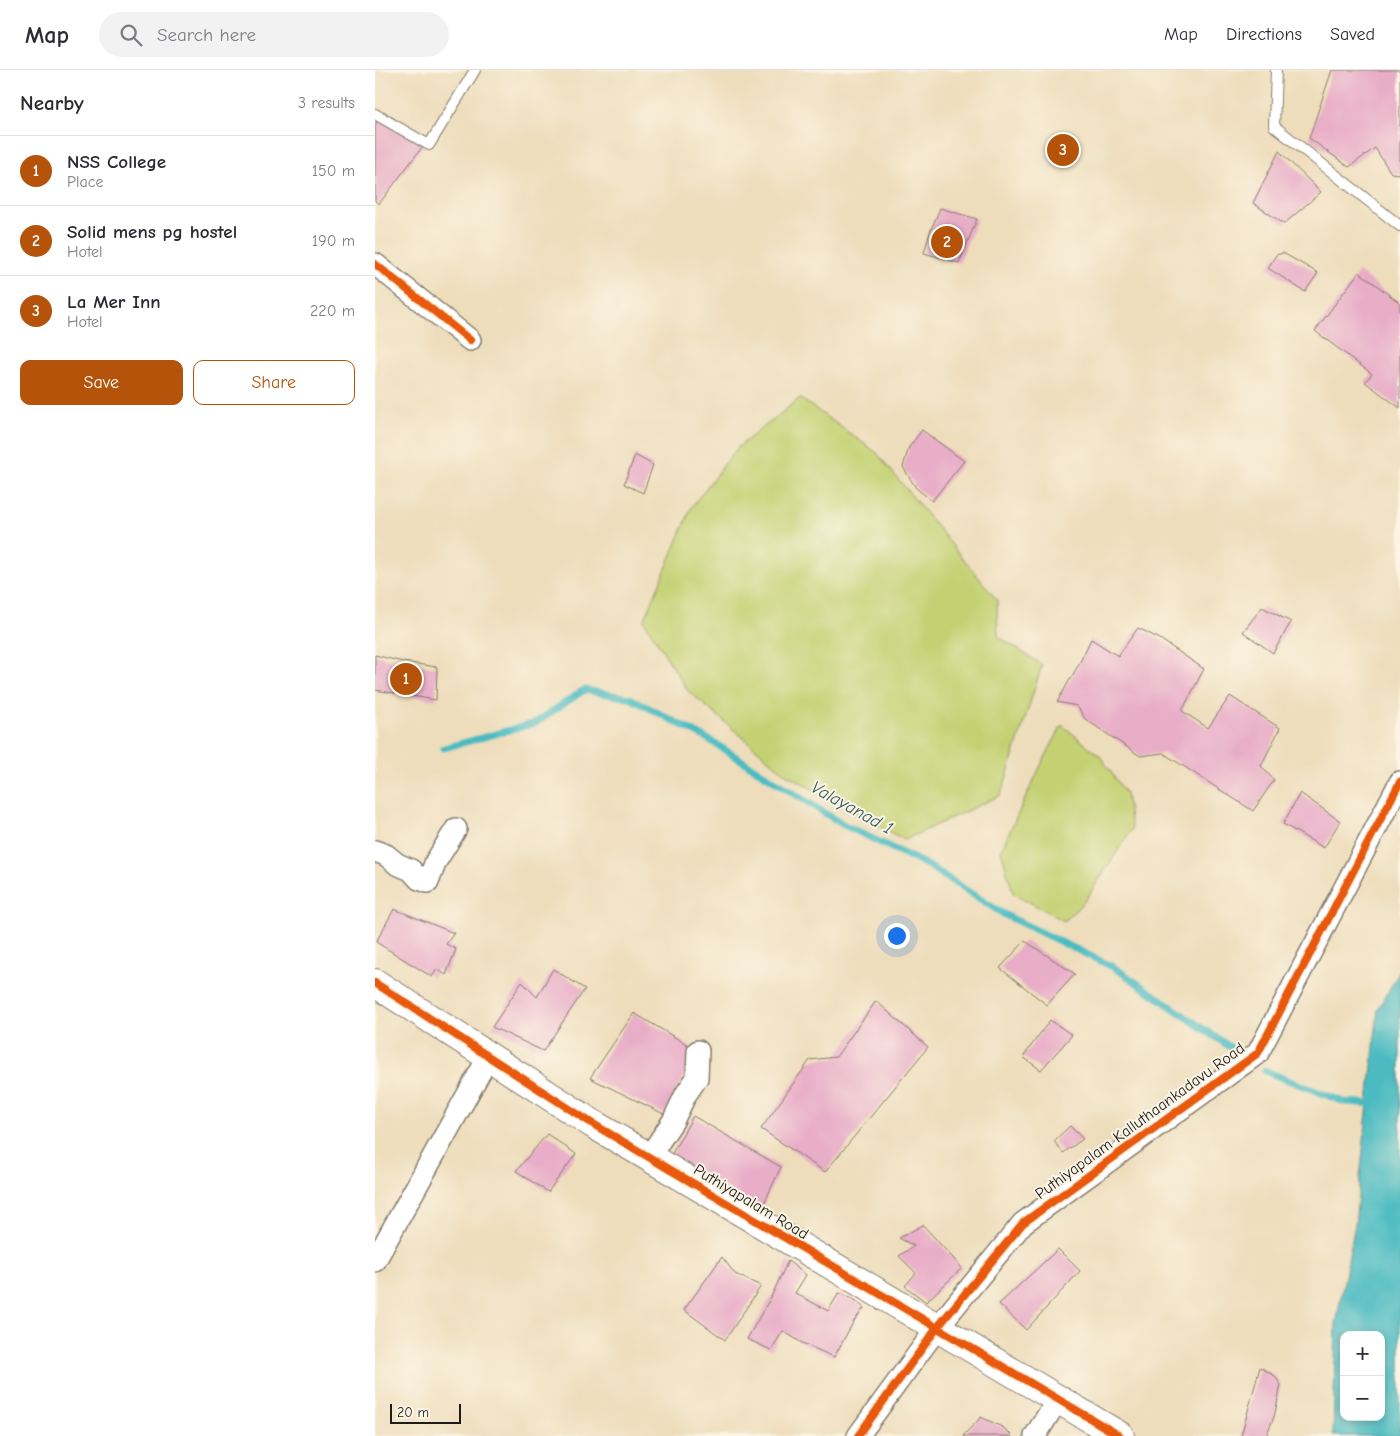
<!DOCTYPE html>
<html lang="en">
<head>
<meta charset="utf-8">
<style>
	body { margin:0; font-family:"Comic Neue",sans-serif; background:#f2f2f3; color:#2b2b33 }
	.controls { position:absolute; right:15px; bottom:15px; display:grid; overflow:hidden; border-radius:10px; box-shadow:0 2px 8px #0003 }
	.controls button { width:45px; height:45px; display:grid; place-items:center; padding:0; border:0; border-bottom:1px solid #e1e1e2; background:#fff; color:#2b2b33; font:25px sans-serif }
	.scale { position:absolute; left:15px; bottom:12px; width:71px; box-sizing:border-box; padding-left:5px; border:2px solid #1c1c1c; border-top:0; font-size:14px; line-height:18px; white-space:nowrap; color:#1c1c1c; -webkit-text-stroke:4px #fcf5e5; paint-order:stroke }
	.you { position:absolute; left:521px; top:865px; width:18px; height:18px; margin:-12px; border:4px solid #fff; border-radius:50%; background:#1a73e8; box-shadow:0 0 0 8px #1a73e833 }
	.badge { display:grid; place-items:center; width:32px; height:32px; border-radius:50%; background:#b45309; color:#fff; font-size:16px; font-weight:700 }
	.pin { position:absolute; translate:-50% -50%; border:2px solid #fff; box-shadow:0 1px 5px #0006 }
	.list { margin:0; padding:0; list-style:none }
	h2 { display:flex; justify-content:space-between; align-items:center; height:65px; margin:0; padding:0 20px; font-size:21px }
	h2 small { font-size:16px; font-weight:400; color:#7c7c81 }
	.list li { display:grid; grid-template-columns:32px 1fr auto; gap:15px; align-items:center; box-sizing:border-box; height:70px; padding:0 20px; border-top:1px solid #e1e1e2 }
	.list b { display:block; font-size:19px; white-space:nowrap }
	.list p { margin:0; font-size:16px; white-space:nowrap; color:#7c7c81 }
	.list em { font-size:16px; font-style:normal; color:#7c7c81 }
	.actions { display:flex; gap:10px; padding:15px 20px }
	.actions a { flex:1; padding:11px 0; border:1px solid #b45309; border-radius:10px; text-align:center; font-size:18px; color:#b45309 }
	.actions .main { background:#b45309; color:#fff }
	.icon { flex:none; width:28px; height:28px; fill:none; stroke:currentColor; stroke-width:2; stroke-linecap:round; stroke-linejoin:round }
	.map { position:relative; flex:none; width:1025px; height:1366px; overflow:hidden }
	header { display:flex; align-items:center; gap:30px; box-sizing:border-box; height:70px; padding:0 25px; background:#fff; border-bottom:1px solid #e1e1e2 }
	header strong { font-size:24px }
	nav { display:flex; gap:28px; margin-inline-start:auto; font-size:18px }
	.search { width:350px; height:45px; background:#f2f2f3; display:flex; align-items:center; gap:12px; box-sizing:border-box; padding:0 18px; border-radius:28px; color:#7c7c81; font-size:19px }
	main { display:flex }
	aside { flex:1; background:#fff }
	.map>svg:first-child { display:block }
	.green { fill:#c4d173; stroke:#707648 }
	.water { fill:#4cbbc1; stroke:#346c6e; fill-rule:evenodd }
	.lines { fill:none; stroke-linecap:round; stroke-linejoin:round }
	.stream { stroke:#4cbbc1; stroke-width:7 }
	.building { fill:#e8adc7 }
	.lane-casing { stroke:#857c6c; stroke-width:12 }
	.street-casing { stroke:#857c6c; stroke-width:24 }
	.secondary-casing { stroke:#857c6c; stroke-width:30 }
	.lane { stroke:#fff; stroke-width:10 }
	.street { stroke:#fff; stroke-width:21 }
	.secondary { stroke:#fff; stroke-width:28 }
	.cycleway-casing { stroke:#fcf5e5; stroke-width:11 }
	.cycleway { stroke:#e8590c; stroke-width:8 }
	.labels { text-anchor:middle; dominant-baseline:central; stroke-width:4; stroke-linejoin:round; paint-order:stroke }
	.street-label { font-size:16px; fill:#1c1c1c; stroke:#fcf5e5 }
	.water-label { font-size:18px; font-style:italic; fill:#2f5c5e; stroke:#fcf5e5 }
</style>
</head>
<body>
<header>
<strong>Map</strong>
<div class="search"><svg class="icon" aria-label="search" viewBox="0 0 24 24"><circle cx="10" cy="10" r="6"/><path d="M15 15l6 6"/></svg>Search here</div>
<nav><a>Map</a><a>Directions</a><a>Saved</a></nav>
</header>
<main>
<aside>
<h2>Nearby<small>3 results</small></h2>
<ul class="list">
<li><span class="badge">1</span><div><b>NSS College</b><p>Place</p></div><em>150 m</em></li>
<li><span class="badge">2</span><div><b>Solid mens pg hostel</b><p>Hotel</p></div><em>190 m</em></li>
<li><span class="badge">3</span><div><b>La Mer Inn</b><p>Hotel</p></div><em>220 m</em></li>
</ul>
<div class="actions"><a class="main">Save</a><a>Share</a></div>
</aside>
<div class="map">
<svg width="1025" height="1366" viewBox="0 0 1025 1366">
	<rect width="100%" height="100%" fill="#fcf5e5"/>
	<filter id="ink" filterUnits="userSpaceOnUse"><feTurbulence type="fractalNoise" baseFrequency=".02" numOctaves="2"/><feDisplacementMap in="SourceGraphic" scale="10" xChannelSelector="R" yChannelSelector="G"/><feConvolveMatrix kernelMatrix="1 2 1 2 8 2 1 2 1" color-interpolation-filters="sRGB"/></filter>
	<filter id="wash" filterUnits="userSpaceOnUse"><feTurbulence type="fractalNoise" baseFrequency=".0096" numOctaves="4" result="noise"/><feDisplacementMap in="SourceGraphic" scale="20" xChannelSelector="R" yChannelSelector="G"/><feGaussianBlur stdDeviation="1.12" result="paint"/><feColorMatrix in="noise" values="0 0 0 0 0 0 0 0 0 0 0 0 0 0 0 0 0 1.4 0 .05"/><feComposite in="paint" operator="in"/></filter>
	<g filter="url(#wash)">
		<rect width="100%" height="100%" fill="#edb"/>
		<!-- green -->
		<path class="green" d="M 425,328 L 501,382 L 622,530 L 623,566 L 667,595 L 626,725 L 529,770 L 411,704 L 313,621 L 269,551 L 317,436 L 362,378 Z
			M 687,655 L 725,686 L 751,724 L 757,759 L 710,831 L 689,851 L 638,823 L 626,780 L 664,699 Z"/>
		<!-- water -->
		<path class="water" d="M 1025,901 L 1025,1366 L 958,1366 L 961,1253 L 980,1154 L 1003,939 ZM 969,1265 L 1006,1265 L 1006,1347 L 969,1347 Z"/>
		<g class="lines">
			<!-- stream -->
			<path class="stream" d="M 69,678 L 160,653 L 209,620 L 255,628 L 333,669 L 467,754 L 552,795 L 630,845 L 740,898 L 855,977
				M 890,1001 L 969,1032 L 1002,1034"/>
		</g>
		<g id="blocks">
			<!-- building -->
			<path class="building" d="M 957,0 L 1025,0 L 1025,104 L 1016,103 L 1000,78 L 974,97 L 934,68 Z
				M 9,41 L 51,72 L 4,134 L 0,131 L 0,55 Z
				M 904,81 L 946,122 L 909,154 L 878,133 Z
				M 565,138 L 602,149 L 584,193 L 549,183 L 555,162 Z
				M 908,183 L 943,203 L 930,222 L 893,198 L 901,185 Z
				M 984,202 L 1025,233 L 1025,338 L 990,312 L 997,304 L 940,261 Z
				M 547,360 L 589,391 L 557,431 L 541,418 L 528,397 L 534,377 Z
				M 260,385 L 278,395 L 268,423 L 249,414 Z
				M 887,537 L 916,552 L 898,583 L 868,562 Z
				M 763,558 L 785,569 L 829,599 L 807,641 L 833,658 L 855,626 L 905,658 L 886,696 L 899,710 L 878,741 L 788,683 L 765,686 L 710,649 L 702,636 L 682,632 L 704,594 L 716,569 L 743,586 Z
				M 0,585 L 28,592 L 62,597 L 61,630 L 0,620 Z
				M 925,723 L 965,751 L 949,778 L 908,754 Z
				M 19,839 L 79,863 L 71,874 L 81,879 L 71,905 L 62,899 L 57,907 L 1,872 Z
				M 650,871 L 700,904 L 672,935 L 625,898 Z
				M 178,899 L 210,919 L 168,981 L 117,957 L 147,912 L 162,927 Z
				M 501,931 L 553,977 L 450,1102 L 386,1059 L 435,990 L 461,987 Z
				M 259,943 L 323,981 L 289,1044 L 215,1008 Z
				M 675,950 L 697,965 L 666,1000 L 648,987 Z
				M 318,1046 L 406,1097 L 387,1138 L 295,1087 Z
				M 695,1056 L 708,1069 L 688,1083 L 679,1071 Z
				M 172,1064 L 201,1084 L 173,1122 L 141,1101 Z
				M 548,1155 L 587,1198 L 551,1232 L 530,1216 L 541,1203 L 524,1186 L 539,1176 L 524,1168 Z
				M 683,1179 L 705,1201 L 651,1260 L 624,1234 Z
				M 347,1187 L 360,1204 L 386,1216 L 350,1270 L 309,1240 Z
				M 413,1191 L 431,1205 L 420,1223 L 453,1241 L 464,1223 L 480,1230 L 489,1238 L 479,1251 L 459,1287 L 427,1273 L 408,1261 L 396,1280 L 372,1269 L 396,1227 Z
				M 885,1297 L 900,1306 L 906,1315 L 899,1347 L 891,1366 L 866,1366 Z
				M 606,1347 L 629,1358 L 637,1366 L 588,1366 Z"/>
		</g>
	</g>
	<g filter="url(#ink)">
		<use href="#blocks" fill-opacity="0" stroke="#857c6c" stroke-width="1"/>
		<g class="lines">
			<!-- lane casing -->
			<g class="lane-casing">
				<path id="lane" d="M 901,0 L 899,56 L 1025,156
					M 0,44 L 54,75 L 100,0"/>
			</g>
			<!-- street casing -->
			<g class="street-casing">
				<path id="street" d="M 0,194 L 95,270
					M 0,781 L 11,785 L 22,794 L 36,800 L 44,809 L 53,812 L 61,791 L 81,759
					M 274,1087 L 298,1051 L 311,1024 L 322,1008 L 323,981
					M 0,1191 L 114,986
					M 483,1366 L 562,1258 L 648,1153 L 883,983 L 1025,712
					M 660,1366 L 683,1329"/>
			</g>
			<!-- secondary casing -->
			<g class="secondary-casing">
				<path id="secondary" d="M 0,913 L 218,1054 L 745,1366"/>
			</g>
			<!-- lane -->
			<use href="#lane" class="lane"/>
			<!-- street -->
			<use href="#street" class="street"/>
			<!-- secondary -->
			<use href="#secondary" class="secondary"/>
			<!-- cycleway casing -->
			<g class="cycleway-casing">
				<path id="cycleway" d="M 0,194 L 95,270
					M 0,913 L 218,1054 L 745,1366
					M 483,1366 L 562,1258 L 648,1153 L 883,983 L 1025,712"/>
			</g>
			<!-- cycleway -->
			<use href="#cycleway" class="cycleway"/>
		</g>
	</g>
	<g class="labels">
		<!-- street labels -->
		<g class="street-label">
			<text transform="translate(765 1051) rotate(-36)">Puthiyapalam Kalluthaankadavu Road</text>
			<text transform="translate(376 1132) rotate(31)">Puthiyapalam Road</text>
		</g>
		<!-- water labels -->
		<g class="water-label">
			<text transform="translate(477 738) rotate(29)">Valayanad 1</text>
		</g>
	</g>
</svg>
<div class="controls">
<button>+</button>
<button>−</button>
</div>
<div class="scale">20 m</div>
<div class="you"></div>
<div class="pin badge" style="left:31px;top:609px">1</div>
<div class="pin badge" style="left:572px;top:172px">2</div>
<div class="pin badge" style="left:688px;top:80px">3</div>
</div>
</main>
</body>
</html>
